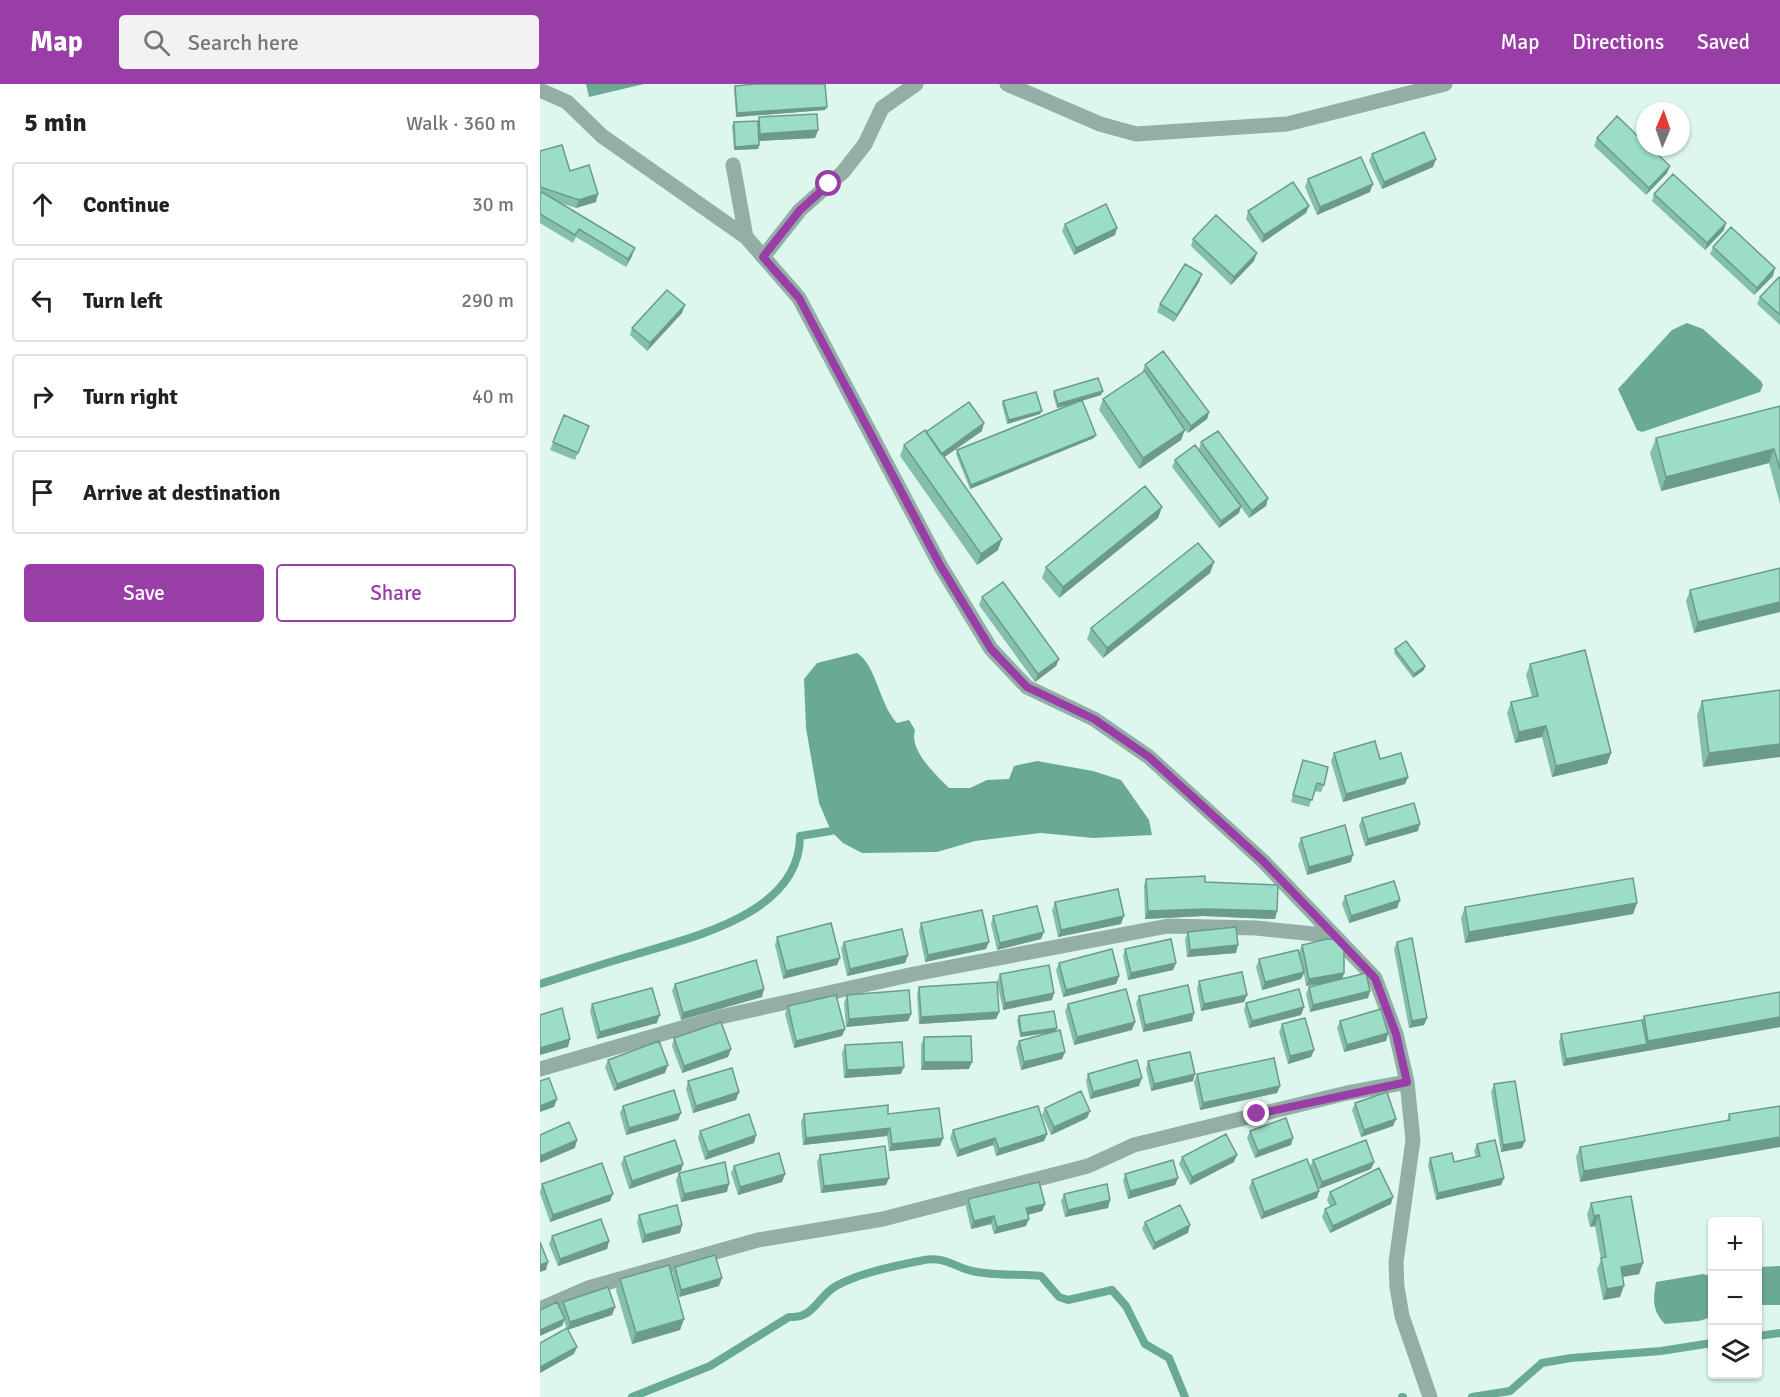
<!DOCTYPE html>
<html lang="en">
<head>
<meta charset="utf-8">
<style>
	body { margin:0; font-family:Signika,sans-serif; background:#f2f2f2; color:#222 }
	.controls { position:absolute; right:18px; bottom:18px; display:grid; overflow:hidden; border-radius:6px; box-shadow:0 2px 4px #0004 }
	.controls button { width:54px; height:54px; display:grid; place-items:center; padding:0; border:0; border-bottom:2px solid #e0e0e0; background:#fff; color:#222; font:30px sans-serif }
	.compass { position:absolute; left:1096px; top:18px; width:54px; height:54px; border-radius:50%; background:#fff; box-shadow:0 2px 4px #0004; rotate:2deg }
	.stop { position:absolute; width:18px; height:18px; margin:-14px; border:4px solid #993da7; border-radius:50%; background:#fff }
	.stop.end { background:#993da7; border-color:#fff; box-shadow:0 2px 6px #0008 }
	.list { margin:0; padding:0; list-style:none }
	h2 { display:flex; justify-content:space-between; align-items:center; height:78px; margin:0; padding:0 24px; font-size:26px }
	h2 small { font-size:20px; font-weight:400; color:#767676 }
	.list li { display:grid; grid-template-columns:39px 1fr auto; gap:18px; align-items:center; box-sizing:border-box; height:84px; margin:0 12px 12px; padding:0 12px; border:2px solid #e0e0e0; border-radius:6px }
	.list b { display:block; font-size:22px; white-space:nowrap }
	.list em { font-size:20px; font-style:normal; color:#767676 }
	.actions { display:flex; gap:12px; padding:18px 24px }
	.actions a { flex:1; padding:14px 0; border:2px solid #993da7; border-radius:6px; text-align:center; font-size:21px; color:#993da7 }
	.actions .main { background:#993da7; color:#fff }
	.icon { flex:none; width:33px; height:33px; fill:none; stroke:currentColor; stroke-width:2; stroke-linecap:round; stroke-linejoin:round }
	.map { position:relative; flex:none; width:1240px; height:1313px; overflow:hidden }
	header { display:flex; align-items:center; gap:36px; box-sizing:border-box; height:84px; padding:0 30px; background:#993da7; color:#fff }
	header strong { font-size:28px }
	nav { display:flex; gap:33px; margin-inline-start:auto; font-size:21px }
	.search { width:420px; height:54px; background:#f2f2f2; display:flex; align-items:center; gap:15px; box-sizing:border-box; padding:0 21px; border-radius:6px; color:#767676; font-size:22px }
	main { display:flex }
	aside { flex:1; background:#fff }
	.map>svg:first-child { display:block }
	.water { fill:#69a995 }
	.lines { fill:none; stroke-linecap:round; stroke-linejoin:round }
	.stream { stroke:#69a995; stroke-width:8 }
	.minor { stroke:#93aea4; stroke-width:15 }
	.wall { fill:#85beab }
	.shaded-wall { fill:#6c9b8b }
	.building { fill:#9bddc7; stroke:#6c9b8b; stroke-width:1.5 }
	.route { stroke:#993da7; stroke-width:8 }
</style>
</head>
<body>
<header>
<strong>Map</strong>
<div class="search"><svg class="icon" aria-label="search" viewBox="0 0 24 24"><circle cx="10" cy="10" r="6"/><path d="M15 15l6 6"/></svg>Search here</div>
<nav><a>Map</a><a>Directions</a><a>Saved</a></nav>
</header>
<main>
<aside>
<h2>5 min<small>Walk · 360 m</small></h2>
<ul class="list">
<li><svg class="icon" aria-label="ahead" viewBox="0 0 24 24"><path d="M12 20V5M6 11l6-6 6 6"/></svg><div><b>Continue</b></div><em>30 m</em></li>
<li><svg class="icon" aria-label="left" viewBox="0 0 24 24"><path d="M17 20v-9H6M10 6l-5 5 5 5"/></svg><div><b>Turn left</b></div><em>290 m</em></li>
<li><svg class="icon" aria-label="right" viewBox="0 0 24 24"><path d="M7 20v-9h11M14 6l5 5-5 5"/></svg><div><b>Turn right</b></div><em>40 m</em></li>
<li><svg class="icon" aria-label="arrive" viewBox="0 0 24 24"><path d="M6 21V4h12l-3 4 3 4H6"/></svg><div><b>Arrive at destination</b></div></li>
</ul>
<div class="actions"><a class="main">Save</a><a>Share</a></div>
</aside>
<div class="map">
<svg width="1240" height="1313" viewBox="0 0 1240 1313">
	<rect width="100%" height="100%" fill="#ddf7ee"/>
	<!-- water -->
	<path class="water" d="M 46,0 L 104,0 L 49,13 Z
		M 1147,239 L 1163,245 L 1221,297 L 1223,301 L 1220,308 L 1102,348 L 1097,346 L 1078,305 L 1132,246 Z
		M 317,569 C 336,580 339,620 357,639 L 369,636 L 375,646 C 369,666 395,690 409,704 L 430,704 L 447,696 L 469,695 L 474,682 L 497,677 L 553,687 L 581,696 L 609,736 L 612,751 L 553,754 L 501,749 L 435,757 L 397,768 L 322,769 L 303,759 L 291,747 L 279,719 L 266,644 L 264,595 L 277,579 Z
		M 1240,1182 L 1240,1221 L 1218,1221 L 1218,1183 Z
		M 1163,1190 L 1172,1192 L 1172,1233 L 1159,1237 L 1125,1240 C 1112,1227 1113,1215 1116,1198 Z"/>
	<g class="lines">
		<!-- stream -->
		<path class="stream" d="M 0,900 C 32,890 65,879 97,870 C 156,852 260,829 260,752 L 291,747
			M 1218,1252 L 1240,1249
			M 92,1313 L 170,1282 L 249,1233 C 274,1235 277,1213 296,1202 C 321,1188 356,1182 384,1176 C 403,1172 415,1183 432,1187 C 454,1192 479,1190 501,1192 L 519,1213 L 528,1216 L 572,1206 L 586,1222 L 605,1260 L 629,1274 L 645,1313
			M 862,1313 L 863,1313
			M 932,1313 L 970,1307 L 1002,1279 L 1031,1274 L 1121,1267 L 1172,1259"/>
		<!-- minor -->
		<path class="minor" d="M 467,0 L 560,40 L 596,50 L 747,40 L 905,0
			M 0,6 L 27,18 L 62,52 L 206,153 L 259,214 L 400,481 L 451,565 L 487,603 L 554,635 L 609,673 L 723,777 L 835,894 L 856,950 L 867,998 L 873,1056 L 856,1178 L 857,1203 L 862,1232 L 890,1313
			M 193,81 L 206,153
			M 223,173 L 260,126 L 303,88 L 325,60 L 342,24 L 376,0
			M 0,985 L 180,933 L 374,890 L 628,842 L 716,844 L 794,852
			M 0,1225 L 48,1204 L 218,1156 L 343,1135 L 548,1082 L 594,1061 L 807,1009 L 867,998"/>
	</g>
	<!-- wall -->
	<path class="wall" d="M 195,2 L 285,26 L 196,33 L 194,5 Z
		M 219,33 L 278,46 L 275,54 L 219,57 L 218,65 L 194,66 L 192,42 L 194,38 L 218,37 Z
		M 1057,54 L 1127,89 L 1106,111 L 1054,62 Z
		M 0,67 L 30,87 L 56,118 L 36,124 L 18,118 L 92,172 L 86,183 L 36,153 L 33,159 L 0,139 Z
		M 832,70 L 896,75 L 893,83 L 842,105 L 829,77 Z
		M 768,95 L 830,108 L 777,131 L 765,103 Z
		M 1114,110 L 1184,146 L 1165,166 L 1112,117 Z
		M 769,122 L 766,129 L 722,159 L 706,135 L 708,127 Z
		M 525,140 L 577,144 L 575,151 L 534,171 L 522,147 Z
		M 653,155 L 714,177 L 691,201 L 651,162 Z
		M 1173,163 L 1233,192 L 1214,211 L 1170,170 Z
		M 662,190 L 659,198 L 634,238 L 617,228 L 620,220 Z
		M 1240,194 L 1240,241 L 1217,220 L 1220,213 Z
		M 142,229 L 107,267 L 90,251 L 92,244 Z
		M 605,281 L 669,328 L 667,335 L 648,349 L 643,343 L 641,356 L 599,385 L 559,326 L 563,315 L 602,289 Z
		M 514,307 L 563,307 L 561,311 L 542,317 L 554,354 L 430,405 L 416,370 L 417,366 L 536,319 L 517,324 L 513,311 Z
		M 463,317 L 500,330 L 467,340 L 462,320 Z
		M 1240,322 L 1240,420 L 1229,379 L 1121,407 L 1110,369 L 1116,354 Z
		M 24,331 L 49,342 L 35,376 L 10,366 Z
		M 442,347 L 404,373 L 458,466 L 437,481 L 360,372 L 364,361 L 386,348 Z
		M 661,358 L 728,414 L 726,422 L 709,434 L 701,423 L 699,429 L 679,444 L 632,383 L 635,376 L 659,365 Z
		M 622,423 L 618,434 L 519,514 L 502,494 L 506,483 Z
		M 674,478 L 670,489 L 563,574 L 547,555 L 551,544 Z
		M 1240,484 L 1154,549 L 1146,517 L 1150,506 Z
		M 442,513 L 519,575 L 516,582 L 495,598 L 439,521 Z
		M 855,565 L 885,582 L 884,586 L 873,594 L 854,569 Z
		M 990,580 L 1071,669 L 1067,680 L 1012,693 L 1002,653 L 975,659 L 967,629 L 971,618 L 992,613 L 986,591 Z
		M 1240,606 L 1163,683 L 1157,631 L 1162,617 Z
		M 794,669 L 840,675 L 868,693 L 865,700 L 803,718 L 791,677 Z
		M 763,676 L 784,701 L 781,708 L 774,707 L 769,723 L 751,718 Z
		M 822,734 L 878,747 L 825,762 L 819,742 Z
		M 761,754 L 811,778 L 767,791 L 758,761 Z
		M 606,795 L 665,798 L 737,827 L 735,835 L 663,832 L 605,835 L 604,802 Z
		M 805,812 L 860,816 L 857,824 L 809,839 L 802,820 Z
		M 515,818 L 581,840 L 518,853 L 512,826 Z
		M 1097,819 L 1093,830 L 925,859 L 921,834 L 925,823 Z
		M 453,832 L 501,855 L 457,866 L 451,840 Z
		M 381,839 L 446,865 L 385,878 L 379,847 Z
		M 648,848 L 696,869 L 647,873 L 645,855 Z
		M 237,853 L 300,874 L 297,881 L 243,895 L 235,861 Z
		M 304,858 L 368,871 L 365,879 L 307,892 L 301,865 Z
		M 857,858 L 887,934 L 884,941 L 869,944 L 854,865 Z
		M 762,861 L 804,889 L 802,894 L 830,907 L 828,914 L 770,928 L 766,910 L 769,903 L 778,900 L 766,902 L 764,890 L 761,895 L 722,906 L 716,883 L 719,875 L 759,868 Z
		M 585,865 L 636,879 L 633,886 L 588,896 L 583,872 Z
		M 519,879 L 579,892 L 576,900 L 523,913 L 516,886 Z
		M 460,890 L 512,916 L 463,926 L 457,898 Z
		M 659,897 L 707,911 L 704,918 L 661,927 L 657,905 Z
		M 135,900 L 222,913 L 141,936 L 132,907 Z
		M 379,903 L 459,928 L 456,935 L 379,940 L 377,911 Z
		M 1240,908 L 1240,943 L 1023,982 L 1019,958 L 1021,950 L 1102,936 L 1104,932 Z
		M 307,911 L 371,930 L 368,937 L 306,943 L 304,919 Z
		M 599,912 L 654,929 L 652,937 L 603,948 L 596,919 Z
		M 706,919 L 764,923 L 761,931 L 709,944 L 704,926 Z
		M 52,920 L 117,939 L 57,955 L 50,927 Z
		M 528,920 L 592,946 L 534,961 L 525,927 Z
		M 248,922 L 305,945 L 302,952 L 254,964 L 245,930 Z
		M 479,932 L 516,947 L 525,968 L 522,975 L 481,986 L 476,964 L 479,957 L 511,948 L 480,953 L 477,936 Z
		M 800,937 L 848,949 L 846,957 L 804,968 L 797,944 Z
		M 742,940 L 774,966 L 771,973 L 748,980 L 739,948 Z
		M 384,953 L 429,985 L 381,986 L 381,961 Z
		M 134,954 L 191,965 L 188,973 L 142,989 L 132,962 Z
		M 305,961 L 361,990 L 304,994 L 302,969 Z
		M 68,976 L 125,989 L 74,1007 L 65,983 Z
		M 608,977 L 655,990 L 653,997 L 611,1007 L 606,985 Z
		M 548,990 L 599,1002 L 550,1015 L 546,997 Z
		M 657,990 L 740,1002 L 737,1009 L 660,1026 L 654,998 Z
		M 148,997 L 196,1016 L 153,1029 L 146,1005 Z
		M 954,1000 L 985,1057 L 982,1064 L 961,1068 L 951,1008 Z
		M 815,1019 L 856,1035 L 853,1042 L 821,1053 L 812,1026 Z
		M 83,1022 L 138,1036 L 86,1051 L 80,1029 Z
		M 1240,1022 L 1040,1098 L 1036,1073 L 1040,1063 L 1187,1037 L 1189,1030 Z
		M 505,1024 L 550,1027 L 547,1034 L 511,1051 L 502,1031 Z
		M 264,1030 L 348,1030 L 403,1054 L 400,1062 L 349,1067 L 347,1052 L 263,1061 L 261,1038 Z
		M 413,1046 L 507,1050 L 504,1057 L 456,1072 L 453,1061 L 417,1073 L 410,1054 Z
		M 160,1047 L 216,1051 L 214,1059 L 165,1076 L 158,1054 Z
		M 710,1047 L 751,1061 L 715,1074 L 707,1054 Z
		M 937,1060 L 964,1094 L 961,1101 L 896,1116 L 888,1081 L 890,1074 L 914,1078 L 936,1073 L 934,1067 Z
		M 280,1071 L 349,1094 L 346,1101 L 281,1109 L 277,1078 Z
		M 84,1073 L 141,1087 L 89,1105 L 81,1080 Z
		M 642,1073 L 694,1078 L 650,1101 L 639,1080 Z
		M 773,1076 L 834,1078 L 831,1085 L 779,1105 L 770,1083 Z
		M 194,1082 L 245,1090 L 242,1098 L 198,1111 L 191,1089 Z
		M 139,1089 L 187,1108 L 141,1118 L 136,1096 Z
		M 585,1090 L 638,1094 L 635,1101 L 588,1115 L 583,1097 Z
		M 712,1096 L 777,1114 L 721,1135 L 709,1104 Z
		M 2,1100 L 70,1117 L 10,1138 L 0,1109 Z
		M 790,1108 L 851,1120 L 790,1149 L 782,1133 L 785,1125 L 790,1122 L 787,1116 Z
		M 524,1110 L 570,1116 L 568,1124 L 525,1133 L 521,1117 Z
		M 428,1115 L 505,1120 L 502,1127 L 488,1131 L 486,1142 L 454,1150 L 451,1140 L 431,1145 L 426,1123 Z
		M 1051,1119 L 1103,1179 L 1099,1190 L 1082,1193 L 1080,1213 L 1063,1216 L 1057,1185 L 1061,1176 L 1055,1142 L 1050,1143 L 1047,1130 Z
		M 99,1131 L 142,1141 L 140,1149 L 102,1159 L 97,1138 Z
		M 605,1138 L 648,1149 L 613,1166 L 602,1145 Z
		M 12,1152 L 69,1157 L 67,1165 L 18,1182 L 9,1160 Z
		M 135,1183 L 179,1202 L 139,1213 L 132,1190 Z
		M 80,1195 L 144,1235 L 140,1246 L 92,1260 L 76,1206 Z
		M 23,1218 L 75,1223 L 72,1231 L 27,1246 L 34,1270 L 24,1236 L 22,1242 L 20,1225 Z"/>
	<!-- shaded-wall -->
	<path class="shaded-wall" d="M 287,23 L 285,26 L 196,33 L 197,29 Z
		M 278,46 L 275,54 L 218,57 L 220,50 Z
		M 219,61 L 218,65 L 194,66 L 195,63 Z
		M 896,75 L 893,83 L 842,105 L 844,98 Z
		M 1130,82 L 1127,89 L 1106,111 L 1109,104 Z
		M 833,100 L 830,108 L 777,131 L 780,123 Z
		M 58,110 L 56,118 L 36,124 L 39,116 Z
		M 769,122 L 766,129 L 722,159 L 724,151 Z
		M 1186,139 L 1184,146 L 1165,166 L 1167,159 Z
		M 577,144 L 575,151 L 534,171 L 536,164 Z
		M 95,164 L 92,172 L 86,183 L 88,175 Z
		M 717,169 L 714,177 L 691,201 L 694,193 Z
		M 1235,184 L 1233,192 L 1214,211 L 1217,204 Z
		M 662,190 L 659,198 L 634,238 L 637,231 Z
		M 145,221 L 142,229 L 107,267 L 110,259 Z
		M 563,307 L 561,311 L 517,324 L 518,320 Z
		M 502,327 L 500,330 L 467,340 L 469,336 Z
		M 669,328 L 667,335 L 648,349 L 651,342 Z
		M 444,339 L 442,347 L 396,379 L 399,371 Z
		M 645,346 L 641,356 L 599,385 L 603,374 Z
		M 556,351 L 554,354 L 430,405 L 431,401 Z
		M 1234,365 L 1229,379 L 1121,407 L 1126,393 Z
		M 728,414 L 726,422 L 709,434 L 712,427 Z
		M 701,422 L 699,429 L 679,444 L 681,437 Z
		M 622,423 L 618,434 L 519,514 L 523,503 Z
		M 462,455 L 458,466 L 437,481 L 441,470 Z
		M 674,478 L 670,489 L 563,574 L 567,564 Z
		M 1240,518 L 1240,528 L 1154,549 L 1158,538 Z
		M 519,575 L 516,582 L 495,598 L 498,590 Z
		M 885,582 L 884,586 L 873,594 L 874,590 Z
		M 1006,642 L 1002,653 L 975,659 L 979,648 Z
		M 1240,660 L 1240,673 L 1163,683 L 1169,669 Z
		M 1071,669 L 1067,680 L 1012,693 L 1016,682 Z
		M 868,693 L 865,700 L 803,718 L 806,710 Z
		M 880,740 L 878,747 L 825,762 L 828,755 Z
		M 813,771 L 811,778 L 767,791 L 769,783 Z
		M 860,816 L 857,824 L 809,839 L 811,832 Z
		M 1097,819 L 1093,830 L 925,859 L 929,848 Z
		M 666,825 L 737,827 L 735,835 L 663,832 L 605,835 L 608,827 Z
		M 584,832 L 581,840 L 518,853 L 521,846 Z
		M 504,848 L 501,855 L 457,866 L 460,859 Z
		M 449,858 L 446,865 L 385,878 L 388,871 Z
		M 698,861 L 696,869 L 647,873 L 650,866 Z
		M 368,871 L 365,879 L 307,892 L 310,885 Z
		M 300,874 L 297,881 L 243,895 L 246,887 Z
		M 636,879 L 633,886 L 588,896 L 591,889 Z
		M 764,888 L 761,895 L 722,906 L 725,898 Z
		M 804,889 L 802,896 L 766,902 L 769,895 Z
		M 579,892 L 576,900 L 523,913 L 526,906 Z
		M 224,905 L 222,913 L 141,936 L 143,929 Z
		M 830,907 L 828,914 L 770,928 L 773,921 Z
		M 514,909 L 512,916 L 463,926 L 465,919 Z
		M 707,911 L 704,918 L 661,927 L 664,920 Z
		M 764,923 L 761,931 L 709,944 L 712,937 Z
		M 459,928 L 456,935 L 379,940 L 381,933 Z
		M 654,929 L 652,937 L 603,948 L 605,941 Z
		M 371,930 L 368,937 L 306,943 L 309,935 Z
		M 120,931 L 117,939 L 57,955 L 60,948 Z
		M 1240,933 L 1240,943 L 1023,982 L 1026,975 L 1107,960 L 1108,957 Z
		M 887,934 L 884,941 L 869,944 L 872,937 Z
		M 595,938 L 592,946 L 534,961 L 537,953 Z
		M 517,944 L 515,948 L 480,953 L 481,949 Z
		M 305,945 L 302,952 L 254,964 L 256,957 Z
		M 848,949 L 846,957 L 804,968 L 807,961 Z
		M 30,955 L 28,963 L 0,971 L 0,964 Z
		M 191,965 L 188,973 L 142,989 L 144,982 Z
		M 774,966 L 771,973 L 748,980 L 750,972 Z
		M 525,968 L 522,975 L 481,986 L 484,978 Z
		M 384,978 L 432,978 L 429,985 L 381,986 Z
		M 128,981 L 125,989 L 74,1007 L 77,1000 Z
		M 364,983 L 361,990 L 304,994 L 307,986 Z
		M 655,990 L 653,997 L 611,1007 L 614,1000 Z
		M 602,994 L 599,1002 L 550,1015 L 553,1008 Z
		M 740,1002 L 737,1009 L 660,1026 L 663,1019 Z
		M 199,1008 L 196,1016 L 153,1029 L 156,1022 Z
		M 17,1015 L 14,1023 L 0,1028 L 0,1022 Z
		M 550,1027 L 547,1034 L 511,1051 L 514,1043 Z
		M 141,1029 L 138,1036 L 86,1051 L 89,1044 Z
		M 856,1035 L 853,1042 L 821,1053 L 824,1046 Z
		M 350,1044 L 347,1052 L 263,1061 L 266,1054 Z
		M 507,1050 L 504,1057 L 456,1072 L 459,1065 Z
		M 216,1051 L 214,1059 L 165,1076 L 168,1068 Z
		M 1240,1053 L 1240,1063 L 1040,1098 L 1044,1087 Z
		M 403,1054 L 400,1062 L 349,1067 L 352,1060 Z
		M 455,1054 L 453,1061 L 417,1073 L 419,1066 Z
		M 753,1054 L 751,1061 L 715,1074 L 718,1067 Z
		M 37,1056 L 35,1064 L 0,1079 L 0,1072 Z
		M 985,1057 L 982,1064 L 961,1068 L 963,1061 Z
		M 697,1071 L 694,1078 L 650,1101 L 652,1093 Z
		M 834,1078 L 831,1085 L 779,1105 L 782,1098 Z
		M 143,1080 L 141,1087 L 89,1105 L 92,1097 Z
		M 245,1090 L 242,1098 L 198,1111 L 200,1103 Z
		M 349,1094 L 346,1101 L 281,1109 L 284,1102 Z
		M 638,1094 L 635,1101 L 588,1115 L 590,1107 Z
		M 964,1094 L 961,1101 L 896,1116 L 898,1109 Z
		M 189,1100 L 187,1108 L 141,1118 L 144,1110 Z
		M 779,1107 L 777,1114 L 721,1135 L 724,1128 Z
		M 73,1110 L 70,1117 L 10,1138 L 13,1131 Z
		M 853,1113 L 851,1120 L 790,1149 L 793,1142 Z
		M 570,1116 L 568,1124 L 525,1133 L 528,1126 Z
		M 505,1120 L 502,1127 L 483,1132 L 486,1124 Z
		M 1059,1131 L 1055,1142 L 1050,1143 L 1054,1132 Z
		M 454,1132 L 451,1140 L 431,1145 L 434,1137 Z
		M 489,1135 L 486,1142 L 454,1150 L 457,1143 Z
		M 142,1141 L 140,1149 L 102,1159 L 105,1151 Z
		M 650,1141 L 648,1149 L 613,1166 L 615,1159 Z
		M 69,1157 L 67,1165 L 18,1182 L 20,1175 Z
		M 8,1178 L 6,1186 L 0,1188 L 0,1181 Z
		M 1103,1179 L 1099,1190 L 1077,1194 L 1081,1183 Z
		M 182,1194 L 179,1202 L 139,1213 L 141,1206 Z
		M 1084,1202 L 1080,1213 L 1063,1216 L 1067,1205 Z
		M 75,1223 L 72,1231 L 27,1246 L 30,1238 Z
		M 25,1235 L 22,1242 L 0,1252 L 0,1246 Z
		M 144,1235 L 140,1246 L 92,1260 L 96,1249 Z
		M 37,1263 L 34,1270 L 0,1289 L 0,1283 Z"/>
	<!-- building -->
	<path class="building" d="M 216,0 L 285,0 L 287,23 L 197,29 L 195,2 Z
		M 277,30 L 278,46 L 220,50 L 219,33 Z
		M 1077,32 L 1105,59 L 1105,63 L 1110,63 L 1130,82 L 1109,104 L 1057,54 Z
		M 218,37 L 219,61 L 195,63 L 194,38 Z
		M 884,48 L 896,75 L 844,98 L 832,70 Z
		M 22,61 L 30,87 L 49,81 L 58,110 L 39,116 L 0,103 L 0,67 Z
		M 821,73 L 833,100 L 780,123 L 768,95 Z
		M 1133,90 L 1186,139 L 1167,159 L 1114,110 Z
		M 753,98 L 769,122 L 724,151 L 708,127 Z
		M 2,108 L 95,164 L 88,175 L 39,145 L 35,151 L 0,130 L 0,110 Z
		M 566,120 L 577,144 L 536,164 L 525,140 Z
		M 676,131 L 717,169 L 694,193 L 653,155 Z
		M 1191,143 L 1235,184 L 1217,204 L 1173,163 Z
		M 645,180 L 662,190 L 637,231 L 620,220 Z
		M 1239,193 L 1240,194 L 1240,231 L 1220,213 Z
		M 127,206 L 145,221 L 110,259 L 92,244 Z
		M 623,267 L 669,328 L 651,342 L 605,281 Z
		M 605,287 L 645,346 L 603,374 L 563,315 Z
		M 558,294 L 563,307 L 518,320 L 514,307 Z
		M 496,308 L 502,327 L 469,336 L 463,317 Z
		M 542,316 L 556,351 L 431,401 L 417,366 Z
		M 429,318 L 444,339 L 401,370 L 386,348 Z
		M 1240,322 L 1240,386 L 1234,365 L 1126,393 L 1116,354 Z
		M 24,331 L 49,342 L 38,369 L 13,358 Z
		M 385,346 L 462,455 L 441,470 L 364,361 Z
		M 678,347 L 728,414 L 712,427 L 661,358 Z
		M 655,361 L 701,422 L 681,437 L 635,376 Z
		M 605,402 L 622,423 L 523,503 L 506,483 Z
		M 658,459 L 674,478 L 567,564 L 551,544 Z
		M 1240,484 L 1240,518 L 1158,538 L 1150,506 Z
		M 463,498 L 519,575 L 498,590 L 442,513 Z
		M 866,557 L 885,582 L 874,590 L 855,565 Z
		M 1045,566 L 1071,669 L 1016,682 L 1006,642 L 979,648 L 971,618 L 998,612 L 990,580 Z
		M 1240,606 L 1240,660 L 1169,669 L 1162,617 Z
		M 835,657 L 840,675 L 861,669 L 868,693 L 806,710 L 794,669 Z
		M 763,676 L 788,683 L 784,701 L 777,699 L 772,716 L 753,711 Z
		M 874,719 L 880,740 L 828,755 L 822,734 Z
		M 805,741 L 813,771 L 769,783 L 761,754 Z
		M 665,792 L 665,798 L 738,801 L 737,827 L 666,825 L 608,827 L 606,795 Z
		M 1093,794 L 1097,819 L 929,848 L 925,823 Z
		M 854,797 L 860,816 L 811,832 L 805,812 Z
		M 578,805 L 584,832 L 521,846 L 515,818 Z
		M 497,822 L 504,848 L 460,859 L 453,832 Z
		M 442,826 L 449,858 L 388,871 L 381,839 Z
		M 291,839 L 300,874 L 246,887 L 237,853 Z
		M 696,843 L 698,861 L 650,866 L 648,848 Z
		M 362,845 L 368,871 L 310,885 L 304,858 Z
		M 872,854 L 887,934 L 872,937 L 857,858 Z
		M 631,855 L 636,879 L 591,889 L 585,865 Z
		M 787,855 L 804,856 L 804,889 L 769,895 L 762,861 Z
		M 572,865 L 579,892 L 526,906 L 519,879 Z
		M 758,866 L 764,888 L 725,898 L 719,875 Z
		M 216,876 L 224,905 L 143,929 L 135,900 Z
		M 509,881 L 514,909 L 465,919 L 460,890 Z
		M 702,888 L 707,911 L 664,920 L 659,897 Z
		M 826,889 L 830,907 L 773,921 L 769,903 Z
		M 457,898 L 459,928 L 381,933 L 379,903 Z
		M 648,901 L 654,929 L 605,941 L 599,912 Z
		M 112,904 L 120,931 L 60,948 L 52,920 Z
		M 586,905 L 595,938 L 537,953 L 528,920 Z
		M 759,905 L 764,923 L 712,937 L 706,919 Z
		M 369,906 L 371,930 L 309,935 L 307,911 Z
		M 1240,908 L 1240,933 L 1108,957 L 1104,932 Z
		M 296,911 L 305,945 L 256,957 L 248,922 Z
		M 22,924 L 30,955 L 0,964 L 0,931 Z
		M 841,925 L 848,949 L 807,961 L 800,937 Z
		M 514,927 L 517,944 L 481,949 L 479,932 Z
		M 765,934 L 774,966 L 750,972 L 742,940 Z
		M 1102,936 L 1107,960 L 1026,975 L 1021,950 Z
		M 181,938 L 191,965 L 144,982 L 134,954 Z
		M 520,946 L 525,968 L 484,978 L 479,957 Z
		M 431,952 L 432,978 L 384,978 L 384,953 Z
		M 119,957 L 128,981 L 77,1000 L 68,976 Z
		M 362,958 L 364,983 L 307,986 L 305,961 Z
		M 650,968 L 655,990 L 614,1000 L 608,977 Z
		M 734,974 L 740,1002 L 663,1019 L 657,990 Z
		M 597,976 L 602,994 L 553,1008 L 548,990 Z
		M 192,984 L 199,1008 L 156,1022 L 148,997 Z
		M 9,994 L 17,1015 L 0,1022 L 0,997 Z
		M 975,997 L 985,1057 L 963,1061 L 954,1000 Z
		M 134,1006 L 141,1029 L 89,1044 L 83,1022 Z
		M 541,1007 L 550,1027 L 514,1043 L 505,1024 Z
		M 847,1008 L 856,1035 L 824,1046 L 815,1019 Z
		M 348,1021 L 348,1030 L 399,1024 L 403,1054 L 352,1060 L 350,1044 L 266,1054 L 264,1030 Z
		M 498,1022 L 507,1050 L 459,1065 L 455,1054 L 419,1066 L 413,1046 Z
		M 1240,1022 L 1240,1053 L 1044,1087 L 1040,1063 L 1190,1036 L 1189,1030 Z
		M 209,1030 L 216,1051 L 168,1068 L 160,1047 Z
		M 746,1034 L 753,1054 L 718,1067 L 710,1047 Z
		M 29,1038 L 37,1056 L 0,1072 L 0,1051 Z
		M 686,1050 L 697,1071 L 652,1093 L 642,1073 Z
		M 135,1056 L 143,1080 L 92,1097 L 84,1073 Z
		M 826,1056 L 834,1078 L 782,1098 L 773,1076 Z
		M 955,1056 L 964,1094 L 898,1109 L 890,1074 L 912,1069 L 914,1078 L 940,1072 L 937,1060 Z
		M 345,1062 L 349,1094 L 284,1102 L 280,1071 Z
		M 239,1069 L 245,1090 L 200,1103 L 194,1082 Z
		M 767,1075 L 779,1107 L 724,1128 L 712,1096 Z
		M 633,1076 L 638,1094 L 590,1107 L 585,1090 Z
		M 185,1078 L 189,1100 L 144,1110 L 139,1089 Z
		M 62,1079 L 73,1110 L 13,1131 L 2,1100 Z
		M 839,1084 L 853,1113 L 793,1142 L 785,1125 L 796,1120 L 790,1108 Z
		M 499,1098 L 505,1120 L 486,1124 L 489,1135 L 457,1143 L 454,1132 L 434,1137 L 428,1115 Z
		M 567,1100 L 570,1116 L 528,1126 L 524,1110 Z
		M 1091,1112 L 1103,1179 L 1081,1183 L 1084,1202 L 1067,1205 L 1061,1174 L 1066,1173 L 1059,1131 L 1054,1132 L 1051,1119 Z
		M 137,1121 L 142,1141 L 105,1151 L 99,1131 Z
		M 640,1121 L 650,1141 L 615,1159 L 605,1138 Z
		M 61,1135 L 69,1157 L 20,1175 L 12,1152 Z
		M 0,1158 L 8,1178 L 0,1181 Z
		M 175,1171 L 182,1194 L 141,1206 L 135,1183 Z
		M 129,1181 L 144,1235 L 96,1249 L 80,1195 Z
		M 68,1203 L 75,1223 L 30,1238 L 23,1218 Z
		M 17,1218 L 25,1235 L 0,1246 L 0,1226 Z
		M 27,1244 L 37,1263 L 0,1283 L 0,1259 Z"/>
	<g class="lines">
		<!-- route -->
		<path class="route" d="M 289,100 L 260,126 L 223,173 L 259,214 L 400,481 L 451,565 L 487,603 L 554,635 L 609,673 L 723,777 L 835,894 L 856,950 L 867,998 L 717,1030"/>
	</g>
</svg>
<div class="controls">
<button>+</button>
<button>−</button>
<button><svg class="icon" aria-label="layers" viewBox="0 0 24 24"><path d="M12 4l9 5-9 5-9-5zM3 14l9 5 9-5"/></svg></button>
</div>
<svg class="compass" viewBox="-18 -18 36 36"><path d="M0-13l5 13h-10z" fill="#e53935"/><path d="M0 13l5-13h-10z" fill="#767676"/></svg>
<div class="stop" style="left:289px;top:100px"></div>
<div class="stop end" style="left:717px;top:1030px"></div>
</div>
</main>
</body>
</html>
